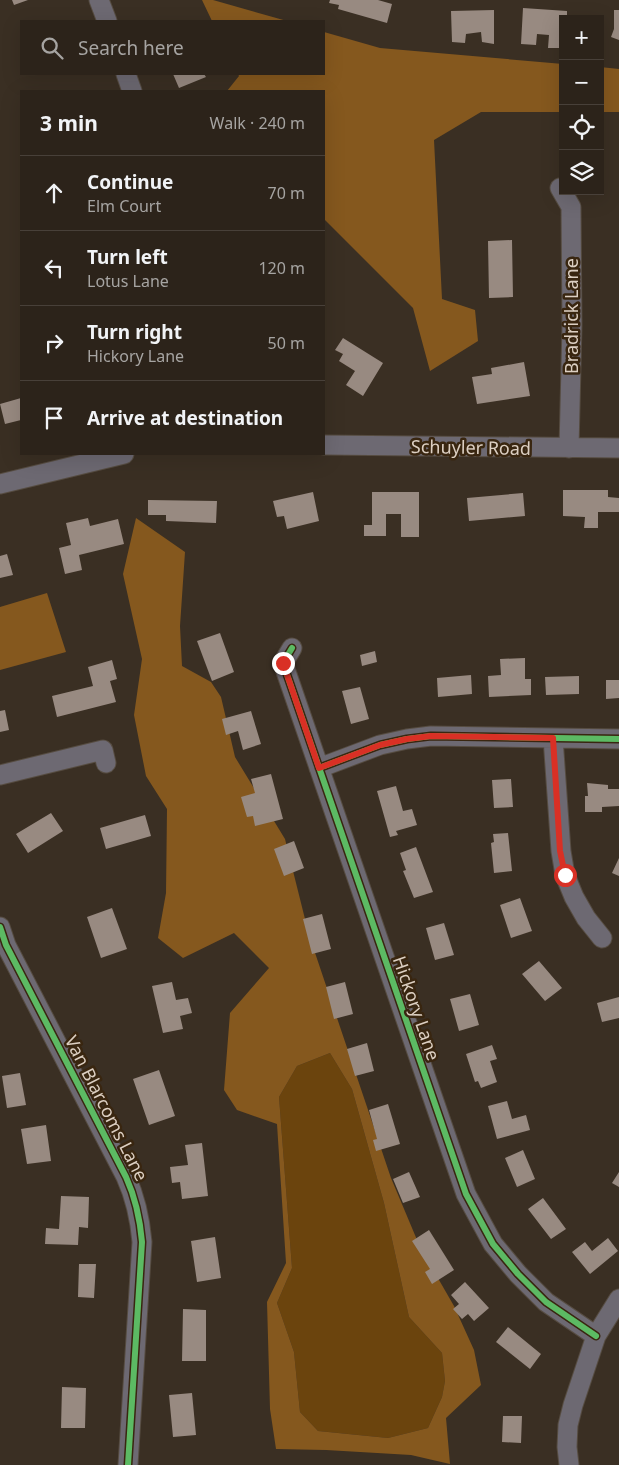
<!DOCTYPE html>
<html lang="en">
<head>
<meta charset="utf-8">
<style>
	body { margin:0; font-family:"Noto Sans",sans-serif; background:#382f27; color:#f1f3f6 }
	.controls { position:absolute; right:15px; top:15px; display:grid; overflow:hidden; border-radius:0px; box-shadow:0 5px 20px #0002 }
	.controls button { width:45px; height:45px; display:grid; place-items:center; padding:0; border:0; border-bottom:1px solid #484039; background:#2c231a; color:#f1f3f6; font:25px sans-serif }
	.stop { position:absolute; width:15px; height:15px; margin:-11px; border:4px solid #d93025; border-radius:50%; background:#fff }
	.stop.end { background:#d93025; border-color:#fff; box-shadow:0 1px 5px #0008 }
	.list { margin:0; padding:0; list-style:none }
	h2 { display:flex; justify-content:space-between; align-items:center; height:65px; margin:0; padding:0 20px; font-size:21px }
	h2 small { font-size:16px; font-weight:400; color:#a6a4a2 }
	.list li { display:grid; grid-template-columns:32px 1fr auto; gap:15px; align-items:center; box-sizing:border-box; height:75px; padding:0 20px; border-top:1px solid #484039 }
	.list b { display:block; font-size:19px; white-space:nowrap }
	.list p { margin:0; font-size:16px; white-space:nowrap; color:#a6a4a2 }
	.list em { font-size:16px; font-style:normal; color:#a6a4a2 }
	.icon { flex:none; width:28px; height:28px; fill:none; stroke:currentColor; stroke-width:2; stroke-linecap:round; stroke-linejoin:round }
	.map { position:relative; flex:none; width:619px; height:1465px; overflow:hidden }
	.search { position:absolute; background:#2c231a; box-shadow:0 5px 20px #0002; left:20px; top:20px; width:305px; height:55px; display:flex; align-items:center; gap:12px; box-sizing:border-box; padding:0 18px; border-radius:0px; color:#a6a4a2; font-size:19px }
	.panel { position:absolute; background:#2c231a; box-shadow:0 5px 20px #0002; left:20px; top:90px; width:305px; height:365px; border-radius:0px }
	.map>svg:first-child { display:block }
	.green { fill:#6b440d }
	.forest { fill:#85581e; fill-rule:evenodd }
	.building { fill:#988a81 }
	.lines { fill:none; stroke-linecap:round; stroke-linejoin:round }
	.minor-casing { stroke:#564c41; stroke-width:21 }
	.minor { stroke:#6d6972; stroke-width:19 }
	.cycleway-casing { stroke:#392610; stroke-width:9 }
	.cycleway { stroke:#5cba63; stroke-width:6 }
	.route { stroke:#d93025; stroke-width:6 }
	.labels { text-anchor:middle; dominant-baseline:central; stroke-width:5; stroke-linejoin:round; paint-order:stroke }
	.street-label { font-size:18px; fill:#dccfc2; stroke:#392610 }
</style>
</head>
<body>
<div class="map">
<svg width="619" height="1465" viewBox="0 0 619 1465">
	<rect width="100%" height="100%" fill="#3a2f23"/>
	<!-- green -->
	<path class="green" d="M 330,1053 L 352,1089 L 384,1203 L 409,1317 L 442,1353 L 445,1381 L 442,1397 L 428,1428 L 388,1438 L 318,1431 L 300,1412 L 294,1352 L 277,1303 L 292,1268 L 279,1097 L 297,1066 Z"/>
	<!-- forest -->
	<path class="forest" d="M 202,0 L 213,0 L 287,21 L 212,21 Z
		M 324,32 L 380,48 L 563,64 L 563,112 L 481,112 L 434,140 L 442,299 L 475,310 L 478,341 L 430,371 L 413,308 L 324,219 L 324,91 L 227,91 L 239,76 L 238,74 L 324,74 Z
		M 600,67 L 619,69 L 619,112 L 600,112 Z
		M 136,518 L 185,552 L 180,626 L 182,666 L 211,682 L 221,697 L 235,757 L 285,839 L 309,935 L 391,1178 L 420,1247 L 454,1306 L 474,1350 L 481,1385 L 446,1418 L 450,1464 L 411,1455 L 326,1450 L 276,1449 L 270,1409 L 267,1302 L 286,1263 L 277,1124 L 237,1110 L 224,1090 L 230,1013 L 269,968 L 234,933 L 183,958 L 158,938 L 166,893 L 167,809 L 146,776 L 134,715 L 142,659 L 123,574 ZM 330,1053 L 352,1089 L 384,1203 L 409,1317 L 442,1353 L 445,1381 L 442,1397 L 428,1428 L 388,1438 L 318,1431 L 300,1412 L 294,1352 L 277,1303 L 292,1268 L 279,1097 L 297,1066 Z
		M 47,593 L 66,652 L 0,670 L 0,607 Z"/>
	<!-- building -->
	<path class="building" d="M 12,0 L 28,0 L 14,5 Z
		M 330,0 L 378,0 L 392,4 L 387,23 L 338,9 L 339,5 L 329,3 Z
		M 523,8 L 567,11 L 567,19 L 563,19 L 563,48 L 548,48 L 549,35 L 537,34 L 536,45 L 521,44 Z
		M 494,10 L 494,44 L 482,42 L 481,32 L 466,34 L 465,43 L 452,42 L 451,11 Z
		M 614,10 L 619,10 L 619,40 L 611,37 L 614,29 Z
		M 173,74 L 204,74 L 206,77 L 179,88 Z
		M 512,240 L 513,297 L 489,298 L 488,241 Z
		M 343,338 L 383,363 L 363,396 L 346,385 L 355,371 L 339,361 L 343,354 L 335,350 Z
		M 524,362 L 530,396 L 477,404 L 472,377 L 492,374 L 491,368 Z
		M 21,398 L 21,420 L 5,424 L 0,404 Z
		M 563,490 L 608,490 L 608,497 L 619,498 L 619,512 L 598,512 L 598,528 L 584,528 L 585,517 L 563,516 Z
		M 313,492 L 319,521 L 287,529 L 284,516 L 277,517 L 273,501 Z
		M 372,492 L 419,492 L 419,537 L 401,537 L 401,514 L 386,514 L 386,536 L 364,536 L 364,525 L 372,525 Z
		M 523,493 L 525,516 L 469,521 L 467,498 Z
		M 148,500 L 217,501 L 216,523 L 166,521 L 166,515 L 148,515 Z
		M 88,518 L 90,526 L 118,519 L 124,544 L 79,555 L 82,570 L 65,574 L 59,548 L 71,545 L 66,523 Z
		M 7,554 L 13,575 L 0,578 L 0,556 Z
		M 220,633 L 234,672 L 212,681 L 197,641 Z
		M 375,651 L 377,662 L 362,666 L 360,655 Z
		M 525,658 L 525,679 L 531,679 L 531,695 L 489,697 L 488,676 L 501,675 L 500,659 Z
		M 112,660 L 117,679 L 110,681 L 116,702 L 57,717 L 52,696 L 93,686 L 88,667 Z
		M 471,675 L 472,694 L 438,697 L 437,678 Z
		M 579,676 L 579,694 L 546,695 L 545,677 Z
		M 606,680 L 619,680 L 619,698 L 606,699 Z
		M 360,687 L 369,719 L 351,724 L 342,691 Z
		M 5,710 L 9,730 L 0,732 L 0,711 Z
		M 251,711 L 261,744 L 243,750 L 238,731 L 226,735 L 222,719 Z
		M 271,774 L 283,819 L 255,826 L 253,816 L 247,817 L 241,797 L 255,793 L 251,779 Z
		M 511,779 L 513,807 L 494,808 L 492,780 Z
		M 587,783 L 608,785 L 608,789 L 619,789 L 619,806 L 602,807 L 602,812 L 585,812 L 585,796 L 588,796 Z
		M 396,786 L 403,811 L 412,809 L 417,825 L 396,831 L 398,835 L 390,837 L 377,791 Z
		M 51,813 L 63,831 L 28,853 L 16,834 Z
		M 145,815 L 151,836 L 106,849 L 100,828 Z
		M 508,833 L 512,871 L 494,873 L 491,843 L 494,842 L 493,834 Z
		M 294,841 L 304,868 L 284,876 L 274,849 Z
		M 416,847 L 433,892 L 414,898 L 403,871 L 406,870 L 400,853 Z
		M 619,858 L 619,876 L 612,873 Z
		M 520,898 L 532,931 L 511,938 L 500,905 Z
		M 112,908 L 127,949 L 101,958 L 87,917 Z
		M 322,914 L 331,949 L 312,954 L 303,919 Z
		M 444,923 L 454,955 L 435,960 L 426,928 Z
		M 539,961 L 562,988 L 545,1001 L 522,974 Z
		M 172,982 L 176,1000 L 188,998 L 192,1013 L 180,1016 L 183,1029 L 163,1033 L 152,986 Z
		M 345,982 L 353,1014 L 334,1019 L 326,987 Z
		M 470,994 L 479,1025 L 459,1031 L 450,999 Z
		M 619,997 L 619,1018 L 602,1022 L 597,1003 Z
		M 367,1043 L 374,1071 L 355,1076 L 347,1049 Z
		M 492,1045 L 497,1059 L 490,1061 L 497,1082 L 481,1088 L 478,1081 L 475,1082 L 466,1054 Z
		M 159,1070 L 175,1116 L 149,1125 L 133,1079 Z
		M 20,1073 L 26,1105 L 7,1108 L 2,1076 Z
		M 507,1101 L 512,1119 L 526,1115 L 530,1130 L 497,1139 L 488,1106 Z
		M 388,1104 L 400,1144 L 376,1151 L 373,1140 L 377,1139 L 369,1110 Z
		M 46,1125 L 51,1161 L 27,1164 L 21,1129 Z
		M 202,1143 L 208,1196 L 182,1199 L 180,1182 L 172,1183 L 170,1167 L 188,1165 L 185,1145 Z
		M 523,1150 L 535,1179 L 517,1187 L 505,1158 Z
		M 409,1172 L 420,1197 L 403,1203 L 393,1179 Z
		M 619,1172 L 619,1187 L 612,1183 Z
		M 61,1196 L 89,1197 L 88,1228 L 79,1227 L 78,1245 L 45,1244 L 46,1228 L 59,1229 Z
		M 543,1198 L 566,1229 L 551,1239 L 528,1209 Z
		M 429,1230 L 454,1270 L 432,1284 L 425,1272 L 430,1269 L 412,1241 Z
		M 215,1237 L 221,1278 L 197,1282 L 191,1241 Z
		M 608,1238 L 618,1251 L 590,1274 L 572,1252 L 585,1242 L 592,1251 Z
		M 79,1264 L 96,1264 L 94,1298 L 78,1297 Z
		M 465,1282 L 489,1308 L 474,1321 L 468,1314 L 462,1319 L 453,1309 L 459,1304 L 451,1295 Z
		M 183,1309 L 206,1310 L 206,1361 L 182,1361 Z
		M 508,1327 L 541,1354 L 530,1369 L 496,1342 Z
		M 62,1387 L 86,1388 L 85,1428 L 61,1428 Z
		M 192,1393 L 196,1435 L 173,1437 L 169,1395 Z
		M 503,1416 L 522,1416 L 521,1443 L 502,1442 Z"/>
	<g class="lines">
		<!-- minor casing -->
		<g class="minor-casing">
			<path id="minor" d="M 99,0 L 107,21
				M 126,74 L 132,91
				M 560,188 L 571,207 L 572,325 L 569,448
				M 324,445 L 619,448
				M 0,484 L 124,454
				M 292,648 L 283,663 L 466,1194 L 493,1244 L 518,1274 L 546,1302 L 596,1336
				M 553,738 L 561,851 L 565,875 L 574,897 L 586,918 L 602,938
				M 319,768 L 380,745 L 407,739 L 431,736 L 619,739
				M 0,775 L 103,750 L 106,763
				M 0,927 L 6,945 L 126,1177 C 136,1199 140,1219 142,1242 L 128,1465
				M 569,1465 L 567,1447 L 568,1425 L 573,1405 L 596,1336 L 619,1299"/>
		</g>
		<!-- minor -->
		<use href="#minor" class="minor"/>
		<!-- cycleway casing -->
		<g class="cycleway-casing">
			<path id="cycleway" d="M 292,648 L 283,663 L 466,1194 L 493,1244 L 518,1274 L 546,1302 L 596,1336
				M 319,768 L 380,745 L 407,739 L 431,736 L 619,739
				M 0,927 L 6,945 L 126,1177 C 136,1199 140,1219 142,1242 L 128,1465"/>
		</g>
		<!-- cycleway -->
		<use href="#cycleway" class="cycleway"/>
	</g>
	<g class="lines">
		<!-- route -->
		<path class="route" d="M 283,663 L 319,768 L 380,745 L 407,739 L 431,736 L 553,738 L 560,851 L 565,875"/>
	</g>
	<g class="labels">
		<!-- street labels -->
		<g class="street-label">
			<text transform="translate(571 316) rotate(-90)">Bradrick Lane</text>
			<text transform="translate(471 447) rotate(1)">Schuyler Road</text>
			<text transform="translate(417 1008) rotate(71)">Hickory Lane</text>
			<text transform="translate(107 1108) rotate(63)">Van Blarcoms Lane</text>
		</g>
	</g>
</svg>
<div class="controls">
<button>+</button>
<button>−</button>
<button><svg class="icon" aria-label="locate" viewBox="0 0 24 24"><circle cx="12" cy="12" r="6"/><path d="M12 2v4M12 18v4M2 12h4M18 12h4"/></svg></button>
<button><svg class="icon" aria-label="layers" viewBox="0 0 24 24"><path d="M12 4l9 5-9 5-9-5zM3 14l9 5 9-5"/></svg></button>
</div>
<div class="stop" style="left:565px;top:875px"></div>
<div class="stop end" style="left:283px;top:663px"></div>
<div class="search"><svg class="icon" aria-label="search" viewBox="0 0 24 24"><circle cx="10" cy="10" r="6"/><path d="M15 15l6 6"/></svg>Search here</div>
<section class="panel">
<h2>3 min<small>Walk · 240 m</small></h2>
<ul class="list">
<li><svg class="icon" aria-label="ahead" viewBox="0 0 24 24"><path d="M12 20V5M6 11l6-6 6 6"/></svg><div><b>Continue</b><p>Elm Court</p></div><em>70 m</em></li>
<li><svg class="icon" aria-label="left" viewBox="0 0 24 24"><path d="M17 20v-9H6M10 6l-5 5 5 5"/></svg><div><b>Turn left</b><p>Lotus Lane</p></div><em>120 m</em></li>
<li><svg class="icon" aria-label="right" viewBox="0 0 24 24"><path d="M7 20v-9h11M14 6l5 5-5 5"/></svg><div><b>Turn right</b><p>Hickory Lane</p></div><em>50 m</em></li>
<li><svg class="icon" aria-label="arrive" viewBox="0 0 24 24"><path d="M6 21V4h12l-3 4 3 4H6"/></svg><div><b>Arrive at destination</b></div></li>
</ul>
</section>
</div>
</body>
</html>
